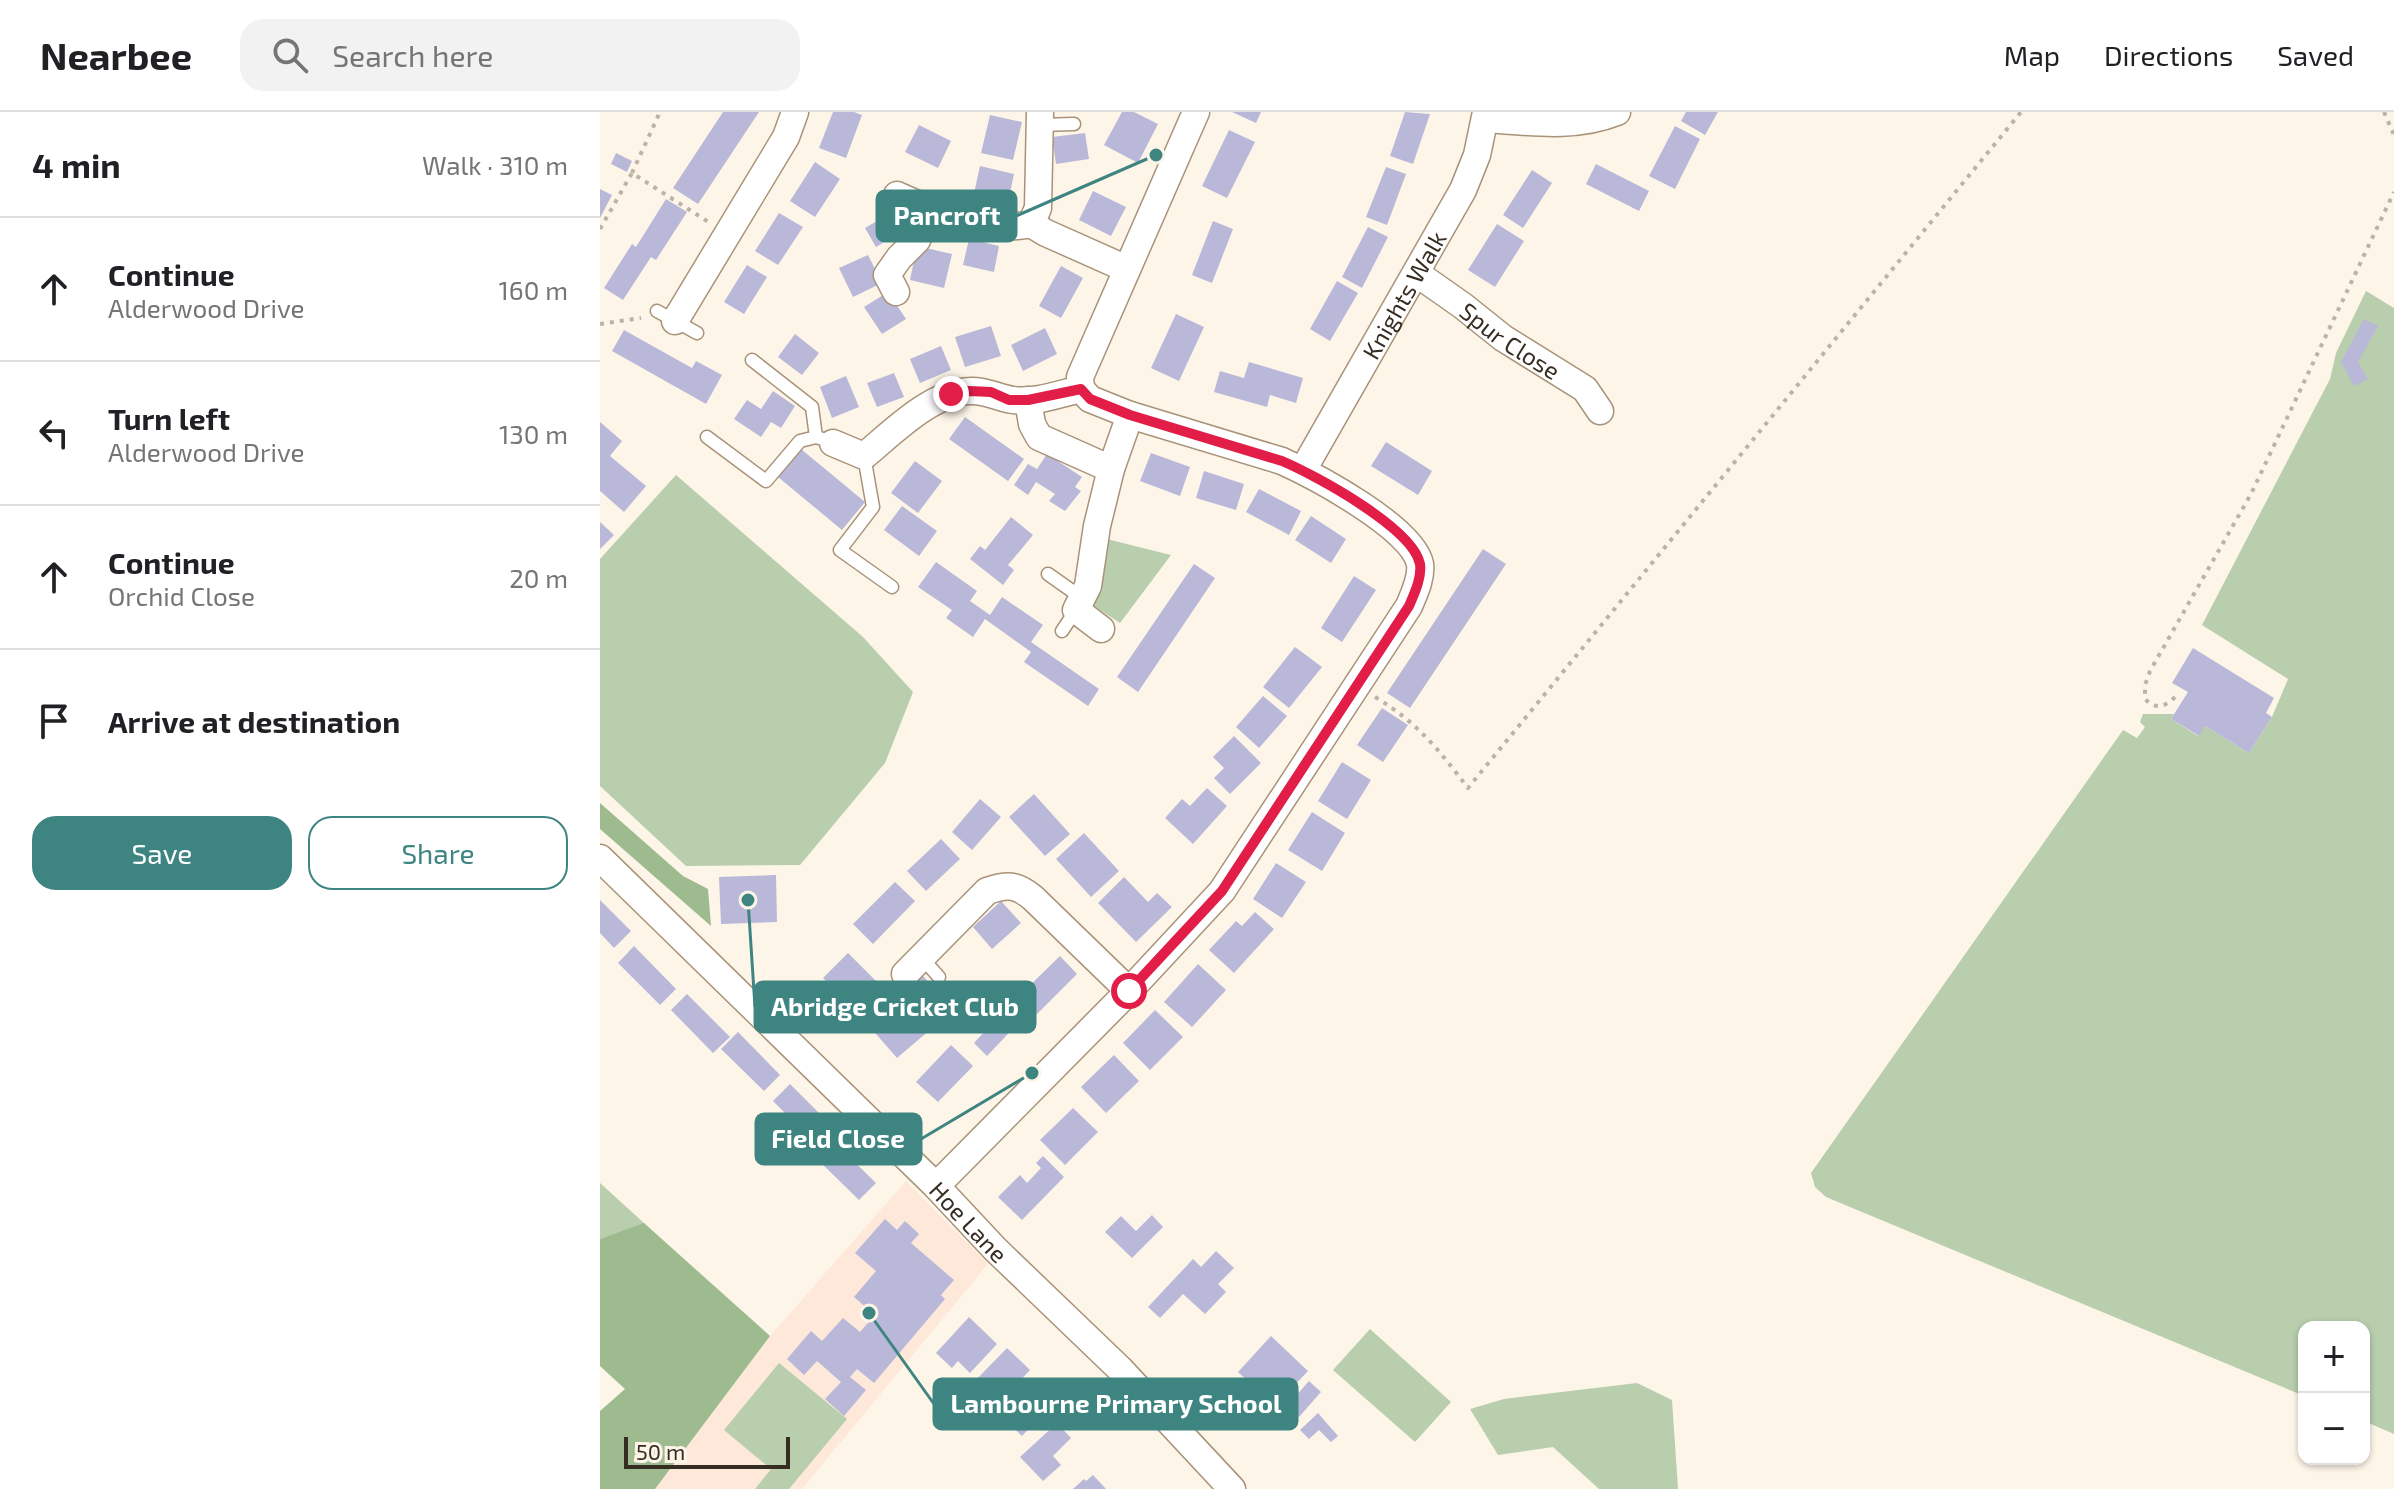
<!DOCTYPE html>
<html lang="en">
<head>
<meta charset="utf-8">
<style>
	body { margin:0; font-family:"Exo 2",sans-serif; background:#f2f2f2; color:#202124 }
	.controls { position:absolute; right:24px; bottom:24px; display:grid; overflow:hidden; border-radius:16px; box-shadow:0 2px 6px #0004 }
	.controls button { width:72px; height:72px; display:grid; place-items:center; padding:0; border:0; border-bottom:2px solid #e0e0e0; background:#fff; color:#202124; font:40px sans-serif }
	.scale { position:absolute; left:24px; bottom:20px; width:166px; box-sizing:border-box; padding-left:8px; border:4px solid #362d22; border-top:0; font-size:22px; line-height:28px; white-space:nowrap; color:#362d22; -webkit-text-stroke:6px #fef5e9; paint-order:stroke }
	.stop { position:absolute; width:24px; height:24px; margin:-18px; border:6px solid #e11d48; border-radius:50%; background:#fff }
	.stop.end { background:#e11d48; border-color:#fff; box-shadow:0 2px 8px #0008 }
	.list { margin:0; padding:0; list-style:none }
	h2 { display:flex; justify-content:space-between; align-items:center; height:104px; margin:0; padding:0 32px; font-size:34px }
	h2 small { font-size:26px; font-weight:400; color:#757577 }
	.list li { display:grid; grid-template-columns:52px 1fr auto; gap:24px; align-items:center; box-sizing:border-box; height:144px; padding:0 32px; border-top:2px solid #e0e0e0 }
	.list b { display:block; font-size:30px; white-space:nowrap }
	.list p { margin:0; font-size:26px; white-space:nowrap; color:#757577 }
	.list em { font-size:26px; font-style:normal; color:#757577 }
	.actions { display:flex; gap:16px; padding:24px 32px }
	.actions a { flex:1; padding:18px 0; border:2px solid #3e8582; border-radius:24px; text-align:center; font-size:28px; color:#3e8582 }
	.actions .main { background:#3e8582; color:#fff }
	.icon { flex:none; width:44px; height:44px; fill:none; stroke:currentColor; stroke-width:2; stroke-linecap:round; stroke-linejoin:round }
	.map { position:relative; flex:none; width:1794px; height:1377px; overflow:hidden }
	header { display:flex; align-items:center; gap:48px; box-sizing:border-box; height:112px; padding:0 40px; background:#fff; border-bottom:2px solid #e0e0e0 }
	header strong { font-size:38px }
	nav { display:flex; gap:44px; margin-inline-start:auto; font-size:28px }
	.search { width:560px; height:72px; background:#f2f2f2; display:flex; align-items:center; gap:20px; box-sizing:border-box; padding:0 28px; border-radius:24px; color:#757577; font-size:30px }
	main { display:flex }
	aside { flex:1; background:#fff }
	.map>svg:first-child { display:block }
	.education { fill:#fde8da }
	.green { fill:#b8cead }
	.forest { fill:#9ebb90 }
	.building { fill:#b9b8d9 }
	.lines { fill:none; stroke-linecap:round; stroke-linejoin:round }
	.lane-casing { stroke:#a99378; stroke-width:15 }
	.street-casing { stroke:#a99378; stroke-width:29 }
	.path { stroke:#bcb3a7; stroke-width:4; stroke-dasharray:4 6; stroke-linecap:butt }
	.lane { stroke:#fff; stroke-width:12 }
	.street { stroke:#fff; stroke-width:26 }
	.route { stroke:#e11d48; stroke-width:10 }
	.labels { text-anchor:middle; dominant-baseline:central; stroke-width:6; stroke-linejoin:round; paint-order:stroke }
	.street-label { font-size:24px; fill:#362d22; stroke:#fef5e9 }
	.leader { fill:none; stroke:#3e8582; stroke-width:3 }
	.callout-dot { fill:#3e8582; stroke:#fef5e9; stroke-width:3 }
	.callout { fill:#3e8582; stroke:#3e8582; stroke-width:3 }
	.callout-label { font-size:26px; text-anchor:middle; font-weight:bold; fill:#fff }
</style>
</head>
<body>
<header>
<strong>Nearbee</strong>
<div class="search"><svg class="icon" aria-label="search" viewBox="0 0 24 24"><circle cx="10" cy="10" r="6"/><path d="M15 15l6 6"/></svg>Search here</div>
<nav><a>Map</a><a>Directions</a><a>Saved</a></nav>
</header>
<main>
<aside>
<h2>4 min<small>Walk · 310 m</small></h2>
<ul class="list">
<li><svg class="icon" aria-label="ahead" viewBox="0 0 24 24"><path d="M12 20V5M6 11l6-6 6 6"/></svg><div><b>Continue</b><p>Alderwood Drive</p></div><em>160 m</em></li>
<li><svg class="icon" aria-label="left" viewBox="0 0 24 24"><path d="M17 20v-9H6M10 6l-5 5 5 5"/></svg><div><b>Turn left</b><p>Alderwood Drive</p></div><em>130 m</em></li>
<li><svg class="icon" aria-label="ahead" viewBox="0 0 24 24"><path d="M12 20V5M6 11l6-6 6 6"/></svg><div><b>Continue</b><p>Orchid Close</p></div><em>20 m</em></li>
<li><svg class="icon" aria-label="arrive" viewBox="0 0 24 24"><path d="M6 21V4h12l-3 4 3 4H6"/></svg><div><b>Arrive at destination</b></div></li>
</ul>
<div class="actions"><a class="main">Save</a><a>Share</a></div>
</aside>
<div class="map">
<svg width="1794" height="1377" viewBox="0 0 1794 1377">
	<rect width="100%" height="100%" fill="#fef5e9"/>
	<!-- education -->
	<path class="education" d="M 306,1069 L 388,1152 L 202,1377 L 55,1377 L 170,1224 Z"/>
	<!-- green -->
	<path class="green" d="M 1766,179 L 1794,196 L 1794,1322 L 1764,1309 L 1764,1215 L 1704,1215 L 1704,1284 L 1226,1085 L 1215,1075 L 1211,1061 L 1523,618 L 1537,626 L 1545,615 L 1540,610 L 1543,602 L 1574,602 L 1571,607 L 1598,624 L 1605,614 L 1649,641 L 1672,605 L 1688,567 L 1602,513 L 1730,267 L 1736,241 Z
		M 76,363 L 263,525 L 313,580 L 285,651 L 200,753 L 86,754 L 0,674 L 0,447 Z
		M 503,426 L 571,443 L 520,511 L 486,489 Z
		M 0,1071 L 45,1112 L 0,1127 Z
		M 770,1217 L 851,1290 L 815,1330 L 733,1258 Z
		M 179,1251 L 247,1307 L 189,1377 L 155,1377 L 171,1357 L 124,1318 Z
		M 1037,1271 L 1072,1288 L 1078,1377 L 999,1377 L 953,1335 L 898,1343 L 870,1297 L 904,1287 Z"/>
	<!-- forest -->
	<path class="forest" d="M 0,691 L 83,764 L 108,777 L 111,814 L 0,717 Z
		M 44,1111 L 170,1224 L 55,1377 L 0,1377 L 0,1299 L 25,1277 L 0,1254 L 0,1127 Z"/>
	<!-- building -->
	<path class="building" d="M 123,0 L 159,0 L 98,92 L 73,76 Z
		M 233,0 L 254,0 L 262,3 L 246,46 L 219,36 Z
		M 522,0 L 534,0 L 558,12 L 538,51 L 504,33 Z
		M 632,0 L 661,0 L 656,11 Z
		M 805,0 L 830,2 L 813,52 L 790,44 Z
		M 1086,0 L 1118,0 L 1105,23 L 1081,9 Z
		M 390,3 L 422,10 L 413,48 L 381,41 Z
		M 319,13 L 351,29 L 338,56 L 305,40 Z
		M 1075,14 L 1100,27 L 1075,77 L 1049,64 Z
		M 629,18 L 655,30 L 627,86 L 602,74 Z
		M 485,21 L 489,47 L 456,52 L 452,25 Z
		M 16,41 L 32,49 L 27,60 L 11,52 Z
		M 215,50 L 240,67 L 215,105 L 190,89 Z
		M 996,52 L 1049,79 L 1039,99 L 986,72 Z
		M 380,54 L 414,62 L 407,95 L 373,86 Z
		M 786,55 L 806,62 L 787,113 L 766,105 Z
		M 932,58 L 952,71 L 923,116 L 903,103 Z
		M 0,77 L 12,83 L 0,106 Z
		M 493,79 L 526,95 L 511,124 L 479,108 Z
		M 66,87 L 87,100 L 56,148 L 51,145 L 23,188 L 4,176 L 32,132 L 36,135 Z
		M 296,98 L 307,117 L 276,135 L 265,116 Z
		M 179,101 L 203,115 L 178,153 L 155,139 Z
		M 613,109 L 633,117 L 612,171 L 592,163 Z
		M 897,112 L 924,129 L 895,175 L 868,158 Z
		M 768,115 L 788,125 L 762,176 L 742,165 Z
		M 369,127 L 399,134 L 394,160 L 363,153 Z
		M 317,134 L 352,142 L 344,176 L 310,168 Z
		M 268,143 L 282,171 L 253,185 L 239,156 Z
		M 147,153 L 167,165 L 144,202 L 124,190 Z
		M 461,154 L 483,166 L 461,206 L 439,194 Z
		M 737,169 L 758,181 L 730,229 L 710,217 Z
		M 288,180 L 306,207 L 282,222 L 264,195 Z
		M 576,202 L 604,215 L 579,269 L 551,256 Z
		M 1764,207 L 1778,214 L 1758,250 L 1768,267 L 1754,274 L 1741,250 Z
		M 391,214 L 401,244 L 365,255 L 355,225 Z
		M 445,216 L 457,242 L 423,259 L 411,233 Z
		M 24,218 L 92,256 L 96,249 L 122,263 L 106,292 L 12,239 Z
		M 195,222 L 219,241 L 202,263 L 178,245 Z
		M 341,234 L 351,258 L 320,271 L 310,247 Z
		M 649,250 L 703,266 L 696,291 L 670,283 L 667,295 L 614,280 L 620,259 L 644,266 Z
		M 294,261 L 304,285 L 277,295 L 267,271 Z
		M 246,264 L 259,295 L 232,306 L 220,275 Z
		M 173,279 L 195,294 L 181,316 L 171,310 L 161,325 L 134,307 L 147,288 L 161,297 Z
		M 365,305 L 424,347 L 408,369 L 349,327 Z
		M 0,310 L 22,329 L 10,344 L 46,374 L 24,400 L 0,379 Z
		M 786,330 L 832,359 L 818,383 L 771,354 Z
		M 201,337 L 265,390 L 242,418 L 178,365 Z
		M 551,341 L 590,355 L 580,384 L 540,369 Z
		M 447,342 L 482,365 L 475,375 L 481,379 L 465,399 L 449,389 L 455,382 L 436,370 L 428,383 L 414,373 L 428,352 L 437,357 Z
		M 315,349 L 342,369 L 318,401 L 291,381 Z
		M 604,359 L 644,372 L 636,398 L 596,386 Z
		M 659,377 L 701,399 L 689,423 L 646,400 Z
		M 302,394 L 337,419 L 319,444 L 284,418 Z
		M 711,404 L 746,427 L 731,451 L 695,428 Z
		M 411,405 L 433,423 L 408,453 L 414,458 L 403,473 L 370,447 L 380,434 L 385,438 Z
		M 0,410 L 14,423 L 0,437 Z
		M 883,437 L 906,452 L 810,596 L 787,581 Z
		M 336,450 L 377,479 L 370,489 L 390,503 L 402,485 L 443,513 L 431,530 L 499,577 L 488,594 L 424,550 L 431,540 L 385,507 L 373,525 L 346,506 L 352,498 L 318,475 Z
		M 594,452 L 615,466 L 538,580 L 517,565 Z
		M 754,464 L 776,478 L 742,530 L 721,516 Z
		M 695,535 L 722,555 L 689,596 L 663,575 Z
		M 1593,536 L 1674,586 L 1666,601 L 1672,605 L 1649,641 L 1605,614 L 1599,624 L 1571,607 L 1588,580 L 1572,571 Z
		M 663,584 L 687,604 L 659,636 L 636,615 Z
		M 782,596 L 808,613 L 783,650 L 757,633 Z
		M 634,624 L 661,651 L 630,682 L 614,666 L 624,656 L 613,645 Z
		M 742,650 L 771,668 L 747,707 L 718,689 Z
		M 607,676 L 627,694 L 593,732 L 565,706 L 582,687 L 590,694 Z
		M 434,682 L 470,722 L 445,744 L 409,705 Z
		M 380,687 L 401,705 L 372,738 L 352,720 Z
		M 712,700 L 745,721 L 722,759 L 688,738 Z
		M 484,721 L 519,759 L 491,785 L 456,747 Z
		M 341,727 L 360,747 L 326,779 L 307,759 Z
		M 676,751 L 706,770 L 682,806 L 653,787 Z
		M 176,763 L 177,810 L 121,812 L 119,765 Z
		M 524,765 L 548,790 L 557,781 L 572,795 L 536,830 L 498,791 Z
		M 295,770 L 315,789 L 273,832 L 253,812 Z
		M 0,788 L 31,819 L 14,836 L 0,821 Z
		M 401,789 L 421,811 L 392,837 L 373,815 Z
		M 655,800 L 674,817 L 634,861 L 609,838 L 636,809 L 642,814 Z
		M 34,834 L 76,877 L 60,893 L 18,851 Z
		M 248,841 L 280,873 L 255,898 L 223,866 Z
		M 460,844 L 477,862 L 437,902 L 419,884 Z
		M 598,852 L 626,878 L 592,915 L 564,890 Z
		M 318,858 L 331,873 L 310,892 L 331,917 L 297,946 L 263,907 L 274,897 L 281,905 L 300,889 L 293,881 Z
		M 87,882 L 130,925 L 113,941 L 71,898 Z
		M 409,893 L 423,906 L 387,944 L 374,931 Z
		M 555,898 L 583,925 L 550,958 L 523,931 Z
		M 138,920 L 180,963 L 164,979 L 121,937 Z
		M 351,933 L 373,954 L 338,990 L 316,970 Z
		M 514,943 L 539,969 L 506,1001 L 481,975 Z
		M 190,972 L 234,1016 L 217,1033 L 173,989 Z
		M 473,996 L 498,1020 L 465,1053 L 440,1028 Z
		M 232,1028 L 276,1071 L 259,1088 L 215,1045 Z
		M 443,1044 L 464,1065 L 422,1108 L 398,1085 L 420,1063 L 427,1071 L 441,1056 L 436,1051 Z
		M 552,1103 L 563,1115 L 532,1146 L 505,1120 L 521,1104 L 536,1119 Z
		M 285,1107 L 297,1118 L 305,1109 L 319,1122 L 311,1131 L 354,1168 L 341,1183 L 345,1187 L 274,1271 L 257,1257 L 250,1265 L 266,1278 L 244,1304 L 225,1287 L 241,1270 L 217,1249 L 204,1263 L 187,1247 L 211,1219 L 222,1229 L 243,1206 L 260,1220 L 275,1203 L 254,1185 L 276,1159 L 255,1141 Z
		M 616,1139 L 634,1156 L 618,1172 L 626,1180 L 605,1202 L 583,1182 L 560,1206 L 548,1195 L 593,1147 L 601,1155 Z
		M 369,1205 L 397,1232 L 370,1261 L 358,1249 L 352,1256 L 336,1241 Z
		M 671,1224 L 708,1259 L 675,1294 L 638,1260 Z
		M 407,1236 L 430,1258 L 395,1295 L 371,1273 Z
		M 440,1266 L 459,1285 L 422,1324 L 402,1305 Z
		M 709,1269 L 721,1280 L 699,1305 L 687,1294 Z
		M 718,1301 L 738,1324 L 731,1330 L 719,1318 L 709,1327 L 700,1318 Z
		M 457,1311 L 471,1326 L 453,1344 L 461,1353 L 443,1369 L 420,1345 Z
		M 493,1363 L 506,1377 L 473,1377 L 484,1367 L 486,1369 Z"/>
	<g class="lines">
		<!-- lane casing -->
		<g class="lane-casing">
			<path id="lane" d="M 439,13 L 474,12
				M 57,199 L 97,221
				M 152,248 L 212,295 L 216,325 L 223,327
				M 107,325 L 166,369 L 200,329 L 216,325
				M 264,344 L 273,395 L 240,438 L 292,475
				M 448,462 L 482,486
				M 462,519 L 476,498
				M 322,846 L 339,865"/>
		</g>
		<!-- street casing -->
		<g class="street-casing">
			<g id="street">
				<path d="M 886,7 C 931,10 974,17 1017,0"/>
				<path d="M 297,83 C 339,102 385,122 431,112 L 438,96 L 440,0"/>
				<path d="M 431,112 L 446,121 L 527,157"/>
				<path id="s1" d="M 816,161 L 863,194 L 903,226 L 985,277 L 1000,299"/>
				<path d="M 296,180 L 287,163 L 299,146 L 317,128 L 330,98"/>
				<path d="M 75,209 L 186,25 L 195,0"/>
				<path d="M 481,277 L 480,265 L 596,0"/>
				<path d="M 428,288 L 432,312 L 439,325 L 511,357 L 530,303"/>
				<path d="M 233,331 L 264,344 C 292,321 332,280 370,279 C 386,278 398,286 413,288 C 435,291 459,282 481,277"/>
				<path id="s2" d="M 703,358 L 863,78 L 877,43 L 886,0"/>
				<path d="M 501,517 L 476,498 L 488,474 L 497,414 L 511,357"/>
				<path id="s3" d="M 0,746 L 336,1074 L 395,1137 L 521,1258 L 632,1377"/>
				<path d="M 305,862 L 387,779 C 407,772 416,772 433,786 L 529,879"/>
				<path d="M 336,1074 L 529,879 L 622,779 L 809,494 C 814,482 822,466 820,452 C 813,416 715,364 682,349 L 530,303 L 490,287 L 481,277"/>
			</g>
		</g>
		<!-- path -->
		<path class="path" d="M 1784,0 L 1794,23
			M 32,61 L 60,0
			M 0,117 L 32,61 L 110,111
			M 0,212 L 41,206
			M 775,585 C 818,611 838,637 868,676 L 1421,0
			M 1575,585 C 1565,595 1556,598 1545,587 L 1545,573 L 1550,559 L 1651,382 L 1794,80"/>
		<!-- lane -->
		<use href="#lane" class="lane"/>
		<!-- street -->
		<use href="#street" class="street"/>
	</g>
	<g class="lines">
		<!-- route -->
		<path class="route" d="M 351,282 L 369,279 L 391,280 L 409,288 L 428,288 L 481,277 L 490,287 L 530,303 L 682,349 C 715,363 813,416 820,452 C 822,466 814,482 809,494 L 622,779 L 529,879"/>
	</g>
	<g class="labels">
		<!-- street labels -->
		<g class="street-label">
			<text stroke="none"><textPath href="#s2" startOffset="202">Knights Walk</textPath></text>
			<text stroke="none"><textPath href="#s1" startOffset="116">Spur Close</textPath></text>
			<text stroke="none"><textPath href="#s3" startOffset="518">Hoe Lane</textPath></text>
		</g>
	</g>
	<!-- callouts -->
	<path class="leader" d="M556 43L416 104M148 788L155 895M432 961L321 1027M269 1201L334 1292"/>
	<g class="callout-dot">
		<circle cx="556" cy="43" r="8"/>
		<circle cx="148" cy="788" r="8"/>
		<circle cx="432" cy="961" r="8"/>
		<circle cx="269" cy="1201" r="8"/>
	</g>
	<g class="callout">
		<rect x="277" y="79" width="139" height="50" rx="8"/>
		<rect x="155" y="870" width="280" height="50" rx="8"/>
		<rect x="156" y="1002" width="165" height="50" rx="8"/>
		<rect x="334" y="1267" width="363" height="50" rx="8"/>
	</g>
	<g class="callout-label">
		<text x="347" y="113">Pancroft</text>
		<text x="295" y="904">Abridge Cricket Club</text>
		<text x="238" y="1036">Field Close</text>
		<text x="516" y="1301">Lambourne Primary School</text>
	</g>
</svg>
<div class="controls">
<button>+</button>
<button>−</button>
</div>
<div class="scale">50 m</div>
<div class="stop" style="left:529px;top:879px"></div>
<div class="stop end" style="left:351px;top:282px"></div>
</div>
</main>
</body>
</html>
